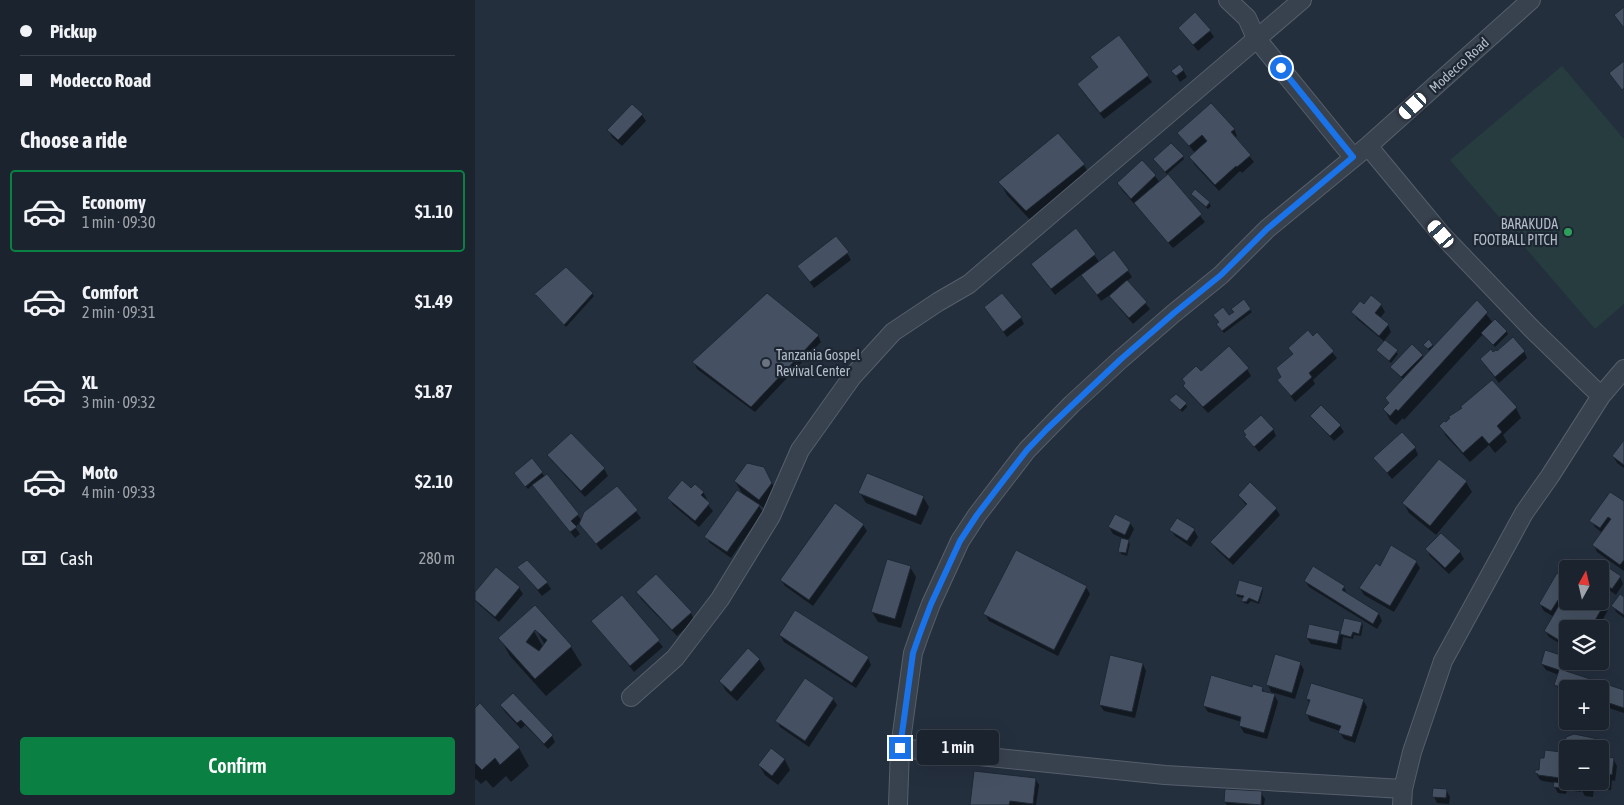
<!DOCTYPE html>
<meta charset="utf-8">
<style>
:root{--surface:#1b232e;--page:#282f3a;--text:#f1f3f6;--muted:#a0a4aa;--line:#39404a;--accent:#0b8043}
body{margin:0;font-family:"Asap Condensed",sans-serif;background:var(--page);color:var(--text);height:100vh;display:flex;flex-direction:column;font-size:19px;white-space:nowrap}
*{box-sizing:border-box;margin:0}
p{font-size:16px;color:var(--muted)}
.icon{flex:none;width:28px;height:28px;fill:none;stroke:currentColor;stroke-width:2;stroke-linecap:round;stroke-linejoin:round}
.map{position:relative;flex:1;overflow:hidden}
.drawer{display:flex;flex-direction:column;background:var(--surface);width:475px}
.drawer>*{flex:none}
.guide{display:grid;align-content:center;height:110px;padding:0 20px;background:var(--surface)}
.needle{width:32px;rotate:8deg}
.tools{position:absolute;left:1084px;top:560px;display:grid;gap:10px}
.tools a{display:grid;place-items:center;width:50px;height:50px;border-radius:5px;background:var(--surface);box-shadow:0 5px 20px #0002,0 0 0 1px var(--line);font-size:25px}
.end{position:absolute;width:22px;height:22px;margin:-11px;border:6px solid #1a73e8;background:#fff;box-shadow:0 0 0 2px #fff}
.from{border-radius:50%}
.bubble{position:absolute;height:35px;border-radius:5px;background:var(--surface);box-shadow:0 5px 20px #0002,0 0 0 1px var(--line);font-size:16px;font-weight:600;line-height:35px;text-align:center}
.car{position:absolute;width:15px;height:30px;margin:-15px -8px;border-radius:6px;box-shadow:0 0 4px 1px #0007;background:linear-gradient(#fff 24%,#345 0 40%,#fff 0 76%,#345 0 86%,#fff 0)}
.guide b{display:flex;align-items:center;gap:18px;height:48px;font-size:19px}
.guide b+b{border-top:1px solid var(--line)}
.guide i{width:12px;height:12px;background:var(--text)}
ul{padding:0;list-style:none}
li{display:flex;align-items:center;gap:15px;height:82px;margin:0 10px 8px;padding:0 10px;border:2px solid transparent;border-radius:5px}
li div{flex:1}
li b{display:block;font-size:19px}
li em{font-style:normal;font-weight:600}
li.on{border-color:var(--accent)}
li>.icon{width:45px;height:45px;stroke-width:1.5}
h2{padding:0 20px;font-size:22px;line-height:60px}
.pay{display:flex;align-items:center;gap:12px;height:55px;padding:0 20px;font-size:19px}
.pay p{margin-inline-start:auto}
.primary-button{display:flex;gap:10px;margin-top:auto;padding:10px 20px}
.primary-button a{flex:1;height:58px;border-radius:5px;background:var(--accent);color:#fff;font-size:20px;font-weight:600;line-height:58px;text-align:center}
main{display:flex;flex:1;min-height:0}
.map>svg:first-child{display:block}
.green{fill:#263c3f}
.shadow{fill:#0007;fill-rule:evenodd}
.building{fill:#455162;stroke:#1f2835;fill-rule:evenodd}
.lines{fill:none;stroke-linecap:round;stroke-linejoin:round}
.street-casing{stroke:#565f6c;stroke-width:20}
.street{stroke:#38414e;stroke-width:18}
.route{stroke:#1a73e8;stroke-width:6}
.leisure-dot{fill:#2e9e5b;stroke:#1d2633;stroke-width:2}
.worship-dot{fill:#6b7280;stroke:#1d2633;stroke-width:2}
.labels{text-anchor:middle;stroke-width:4.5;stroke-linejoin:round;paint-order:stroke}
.street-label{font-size:14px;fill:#b4bcc9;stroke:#1d2633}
.poi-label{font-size:14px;fill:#b4bcc9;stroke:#1d2633;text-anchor:end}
</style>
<main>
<section class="drawer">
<div class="guide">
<b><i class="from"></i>Pickup</b>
<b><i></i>Modecco Road</b>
</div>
<h2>Choose a ride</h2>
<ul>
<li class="on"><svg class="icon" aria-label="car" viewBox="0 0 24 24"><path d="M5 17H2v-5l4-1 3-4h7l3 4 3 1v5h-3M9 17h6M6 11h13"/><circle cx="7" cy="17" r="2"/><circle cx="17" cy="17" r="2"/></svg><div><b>Economy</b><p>1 min · 09:30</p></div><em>$1.10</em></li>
<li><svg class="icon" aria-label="car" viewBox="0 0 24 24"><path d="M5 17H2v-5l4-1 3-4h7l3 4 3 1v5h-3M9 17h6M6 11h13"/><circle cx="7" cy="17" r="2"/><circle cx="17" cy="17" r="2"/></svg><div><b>Comfort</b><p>2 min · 09:31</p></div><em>$1.49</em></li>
<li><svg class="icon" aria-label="car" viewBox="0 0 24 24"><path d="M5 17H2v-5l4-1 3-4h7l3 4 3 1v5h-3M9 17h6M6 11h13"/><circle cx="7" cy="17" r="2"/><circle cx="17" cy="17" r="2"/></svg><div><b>XL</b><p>3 min · 09:32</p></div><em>$1.87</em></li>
<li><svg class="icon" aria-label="car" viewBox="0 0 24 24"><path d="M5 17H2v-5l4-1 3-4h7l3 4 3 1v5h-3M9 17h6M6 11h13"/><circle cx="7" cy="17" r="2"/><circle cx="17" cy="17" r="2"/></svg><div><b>Moto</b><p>4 min · 09:33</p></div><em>$2.10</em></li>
</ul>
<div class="pay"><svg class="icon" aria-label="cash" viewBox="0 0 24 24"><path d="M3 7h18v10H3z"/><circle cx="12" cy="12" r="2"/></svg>Cash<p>280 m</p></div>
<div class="primary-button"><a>Confirm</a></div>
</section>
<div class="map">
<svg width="1149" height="805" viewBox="0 0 1149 805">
<rect width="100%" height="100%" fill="#242f3e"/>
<!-- green -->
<path class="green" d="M1087 66 1149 139V304L1120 329 975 160Z"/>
<!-- shadow -->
<path class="shadow" d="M735 31 739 37 723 51 709 34Z
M643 37 677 82 629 119 607 91 624 68Z
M708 70 712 77 705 82 698 71Z
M167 115 171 121 147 146 137 137 133 130Z
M759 129 762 136 760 138 779 162 767 173 765 171 744 191 719 164 716 157 720 153 704 133Z
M582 135 609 165 616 178 559 224 532 195 525 182Z
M708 157 709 159 692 174 679 160Z
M667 162 680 176 685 183 693 176 730 222 698 248 647 190 643 183Z
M720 191 734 203 736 206 733 209 719 197 717 194Z
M601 230 625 263 638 252 653 271 657 277 652 281 675 309 658 324 639 302 635 295 626 301 607 274 580 295 561 270 557 264Z
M372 253 376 260 339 288 323 266Z
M117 294 119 296 91 327 63 297Z
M896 297 906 305 910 312 905 318 913 325 916 332 909 341 923 354 916 363 903 351 910 342 882 319 878 312 889 306Z
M1002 302 1018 323 1031 331 1033 334 1020 347 1008 334 929 420 928 418 921 425 915 420 910 410 929 380 918 370 947 355 949 359 955 352 952 348 957 345 959 348Z
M510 307 546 318 549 324 532 337Z
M775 310 777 312 749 333 744 328 745 323 754 317Z
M842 334 862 358 838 380 840 384 820 402 804 381Z
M343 336 346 342 280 412 222 369 219 362Z
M1049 351 1052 358 1024 383 1006 360 1018 354Z
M772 369 776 376 733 413 713 392 709 386 725 373Z
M696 400 711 404 712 407 707 412Z
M1041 408 1046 418 1028 435 1032 442 1020 453 1014 445 995 462 971 436 965 426 972 423 976 420 975 418Z
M837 416 865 426 869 432 859 441 841 422Z
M798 429 801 436 784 452 771 436Z
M96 434 129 469 133 476 110 497 77 461 74 455Z
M1149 442V468L1142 463 1138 456Z
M940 448 943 455 917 479 900 458Z
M57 460 70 477 72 476 107 521 142 487 166 518 126 550 105 523 100 527 105 534 100 538 58 484 53 489 42 476Z
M295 478 302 494 290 509 282 503 288 512 256 558 235 543 231 537 268 495 260 481Z
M991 482 997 492 961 535 934 513 929 503Z
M216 489 228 492 232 499 230 501 238 511 224 527 198 505 194 498Z
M385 493 448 497 454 507 446 525 391 503Z
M764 496 801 509 805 515 758 565 741 549 737 543 772 506Z
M1149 503V571L1122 552 1119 545 1127 533 1120 527 1116 521Z
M655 523 659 529 653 541 655 544 652 556 646 554 645 552 647 538 638 534 634 527Z
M388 525 392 531 338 606 310 586 306 580Z
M696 530H719L723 537 716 547 700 536Z
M966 534 985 552 989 559 974 574 955 556 952 550Z
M52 561 72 583 76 589 67 596 44 567Z
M941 562 945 568 919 612 889 595 885 588 906 568Z
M435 567 441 577 426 628 403 622 397 612Z
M838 568 869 587 872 595 904 614 907 621 902 629 834 587 830 581Z
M1125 570 1145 577 1148 584 1141 595 1125 583Z
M1082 575 1092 581V601H1125L1130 604 1133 610 1123 628 1120 626 1119 629H1092V648L1074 637 1070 631 1079 617 1069 611 1065 604Z
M611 587 615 594 583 656 514 621 510 614Z
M44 588 48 594 24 622 0 601V594Z
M787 588 788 591 784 604 776 601 773 604 769 603 768 601 769 598 763 597 761 594Z
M163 592 216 613 219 620 202 636 166 599Z
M147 597 188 647 159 672 118 621Z
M1149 599V618L1141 612 1138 606Z
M60 607 96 647 107 665 71 696 35 656 25 638ZM60 627 70 645 68 647 57 628Z
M870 619 887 623 888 626 886 636 879 635 878 639 868 637 866 650 836 644 832 638 864 632 866 635Z
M305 635 393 658 396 665 381 688 309 642Z
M1091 658 1095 665 1092 673 1149 691V713L1125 705V689H1092V694L1084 691 1081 684 1084 675 1071 670 1067 664Z
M284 659 290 669 262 701 251 691 245 681Z
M825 663 829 670 820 699 796 692 793 685Z
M668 664 671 671 660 718 629 711 625 705Z
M778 688H787L790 693 800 696 803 702 792 739 769 733 765 726 767 722 733 712 729 706Z
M358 699 362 705 334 747 305 727 302 721Z
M832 699 888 700 892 707 880 743 869 739 865 733V731L835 721 832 714 835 704Z
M26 706 77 736 80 742 73 749 50 725 46 729 30 712Z
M0 710 44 748 54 766 36 782 31 776 18 788 11 780 6 784 1 779 0 780Z
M1128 741 1131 748 1130 758 1138 759 1142 766 1140 781 1137 780 1136 790 1119 788 1118 797 1110 796 1106 789V792L1092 790 1091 794 1083 793 1079 786 1080 783 1068 781 1065 780 1061 773 1087 754 1085 750ZM1092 749H1125V781H1092Z
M297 750 310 760 315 770 303 785 290 775 284 765Z
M560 779 564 785 561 805H496Z
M971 790 975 797 974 804 962 803 959 797Z
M786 793 790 799 789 805H752L750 802Z"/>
<!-- building -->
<path class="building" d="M1149 7V28L1139 15Z
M720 12 736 30 718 45 703 28Z
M644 35 674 75 625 113 602 84 623 67 615 57Z
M1149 61V88L1147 90 1134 73Z
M705 64 709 70 701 76 696 71Z
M736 103 760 129 756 132 776 155 762 167 761 166 740 185 714 157 732 141 727 135 714 146 702 133Z
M157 104 168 114 143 140 132 130Z
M583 133 610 164 551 211 523 182Z
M696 143 709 156 690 172 678 159Z
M667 160 681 175 656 199 642 183Z
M693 174 727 214 693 243 659 203Z
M720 189 735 202 731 207 716 194Z
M601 228 621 254 576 289 556 264Z
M361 236 374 252 335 282 322 266Z
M639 250 654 270 622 295 606 275Z
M91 267 118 293 89 325 61 295H58Z
M652 280 672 302 654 318 634 296Z
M292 293 344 335 276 407 217 362Z
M527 293 547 317 528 332 509 307Z
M896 295 907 304 900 313 914 324 904 336 876 312 885 301 889 304Z
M769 299 776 309 747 331 741 324 744 322 738 315 748 307 754 315 759 312 756 309Z
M1002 300 1013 312 923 411 921 409 915 416 908 409 914 403 910 398Z
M1020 319 1032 331 1018 345 1006 333Z
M833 330 838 336 842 332 859 351 834 373 837 377 816 396 802 380 806 377 801 368 818 354 813 348Z
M1038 337 1050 351 1020 377 1005 359 1016 349 1018 352 1021 350 1022 351Z
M954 339 958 345 953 349 948 345Z
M910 340 923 350 914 361 901 350Z
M937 344 948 355 926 377 915 367Z
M754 346 774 368 728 407 708 386 710 383 707 379 721 366 726 371Z
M1017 380 1042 407 1022 426 1027 432 1014 444 1007 436 988 453 964 426 969 421 971 422 975 418 973 417 987 408 985 407Z
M701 394 712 403 705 410 694 400Z
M846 405 866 425 855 436 835 416Z
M786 415 799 429 779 447 769 436 771 435 768 431Z
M927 432 941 447 912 473 898 458Z
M96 433 130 468 106 491 72 455Z
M1149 440V465L1137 456Z
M57 458 68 472 50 487 39 473Z
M964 459 992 481 955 526 927 503Z
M272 463 289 467 297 483 284 500 259 481Z
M392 473 449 496 441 516 383 493Z
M72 474 104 514 96 521 102 527 95 532 57 485Z
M207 480 216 488 220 484 229 492 226 495 235 503 220 521 192 498Z
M775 482 802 508 754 559 735 542 772 504 763 495Z
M142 486 163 510 121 544 104 524 109 512Z
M262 490 285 505 252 552 229 537Z
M1135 492 1149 501V560L1145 565 1117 545 1136 519 1133 517 1125 528 1114 521Z
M360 503 389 524 334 600 305 580Z
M640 514 656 522 650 535 633 527Z
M702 518 720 529 712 541 694 530Z
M966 533 986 551 970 568 950 549Z
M646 538 654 540 651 553 643 552Z
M916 545 942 561 915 606 884 588 901 563 905 566Z
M541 550 612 586 579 650 508 614Z
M412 559 436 566 420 619 396 612Z
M52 560 73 582 63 590 42 567Z
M1128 564 1146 576 1137 589 1125 580 1124 569Z
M838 566 870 586 867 590 904 613 898 624 829 581Z
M21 567 45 587 20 617 0 600V592Z
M1082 573 1092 580V601H1125V599L1130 603 1119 622 1116 621 1111 629H1092V645L1069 631 1086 602 1083 600 1076 611 1064 604Z
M181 574 217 612 197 630 161 592Z
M764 580 788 587 783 602 774 598 771 602 766 601 769 596 760 594Z
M1145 594 1149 597V615L1136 606Z
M147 595 185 640 155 666 116 621Z
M60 605 97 646 60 679 23 638ZM60 630 72 640 64 651 51 642Z
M320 610 394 657 377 683 304 635Z
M869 618 887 622 884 634 878 632 876 637 865 634Z
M834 624 865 631 862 644 831 638Z
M273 648 285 659 256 692 244 681Z
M1070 650 1092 657 1088 670 1149 690V708L1125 700V689H1092L1079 685 1084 670 1066 664Z
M800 654 826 662 817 693 791 685Z
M635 655 668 663 657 712 624 705Z
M736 675 777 687 778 684 788 687 787 691 800 694 789 733 764 726 766 717 728 706Z
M330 678 359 698 330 741 300 721Z
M836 683 889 699 877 737 863 733 866 726 830 714 835 700 831 699Z
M38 693 78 735 69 744 46 720 42 723 25 705Z
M5 703 45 747 25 765 20 758 7 770 0 763V708Z
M1099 734 1128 740 1126 756 1139 758 1137 775 1134 774 1132 783 1118 782H1116L1115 791 1105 789 1106 781H1125V749H1092V781H1103L1102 786 1088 784V788L1078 787 1079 782 1084 783 1085 778 1063 775V774L1060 773V770H1064L1065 758H1069L1070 750 1086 752V750H1084V744L1090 745 1091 737Z
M296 748 310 759 297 776 283 765Z
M499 771 561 778 558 804 535 801 534 805H495Z
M958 788 972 789 971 798 957 797Z
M750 789 787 791 786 805 749 802Z"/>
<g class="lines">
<defs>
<path id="street" d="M753 0 772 18 781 38 878 157
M893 146 966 234 1057 329 1126 396
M156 697 200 658 245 599 296 516 325 450 377 377 418 332 463 302 494 284 827 0
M425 748 690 775 928 789
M423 805 425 748 438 653 445 633 456 604 485 541 502 515 552 450 597 404 646 359 699 313 746 275 792 229 893 146 1056 0
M927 805 928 789 937 752 968 661 1049 513 1075 476 1126 396 1149 369"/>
</defs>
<!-- street casing -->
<use href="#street" class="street-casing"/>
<!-- street -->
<use href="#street" class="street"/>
</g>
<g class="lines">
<!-- route -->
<path class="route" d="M425 748 438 653 445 633 456 604 485 541 502 515 528 481 552 450 572 429 646 359 699 313 746 275 792 229 878 157 806 68"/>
</g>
<!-- markers -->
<circle class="leisure-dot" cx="1093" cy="232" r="5"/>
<circle class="worship-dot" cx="291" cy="363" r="5"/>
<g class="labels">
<!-- street labels -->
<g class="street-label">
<text transform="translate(984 65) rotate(-42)" y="5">Modecco Road</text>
</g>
<!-- poi labels -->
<g class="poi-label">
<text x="1083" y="229">BARAKUDA<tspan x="1083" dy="16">FOOTBALL PITCH</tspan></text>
<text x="301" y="360" text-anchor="start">Tanzania Gospel<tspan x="301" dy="16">Revival Center</tspan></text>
</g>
</g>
</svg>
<div class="tools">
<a><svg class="needle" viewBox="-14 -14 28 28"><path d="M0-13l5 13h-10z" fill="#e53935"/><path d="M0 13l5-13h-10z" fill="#a0a4aa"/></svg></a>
<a><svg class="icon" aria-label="layers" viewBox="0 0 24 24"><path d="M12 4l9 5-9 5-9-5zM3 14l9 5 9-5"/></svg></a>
<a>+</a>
<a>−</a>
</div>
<i class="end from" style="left:806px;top:68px"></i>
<i class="end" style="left:425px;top:748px"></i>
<div class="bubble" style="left:442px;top:730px;width:82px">1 min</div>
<i class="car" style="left:938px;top:106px;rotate:228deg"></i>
<i class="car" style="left:966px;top:234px;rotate:319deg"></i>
</div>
</main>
